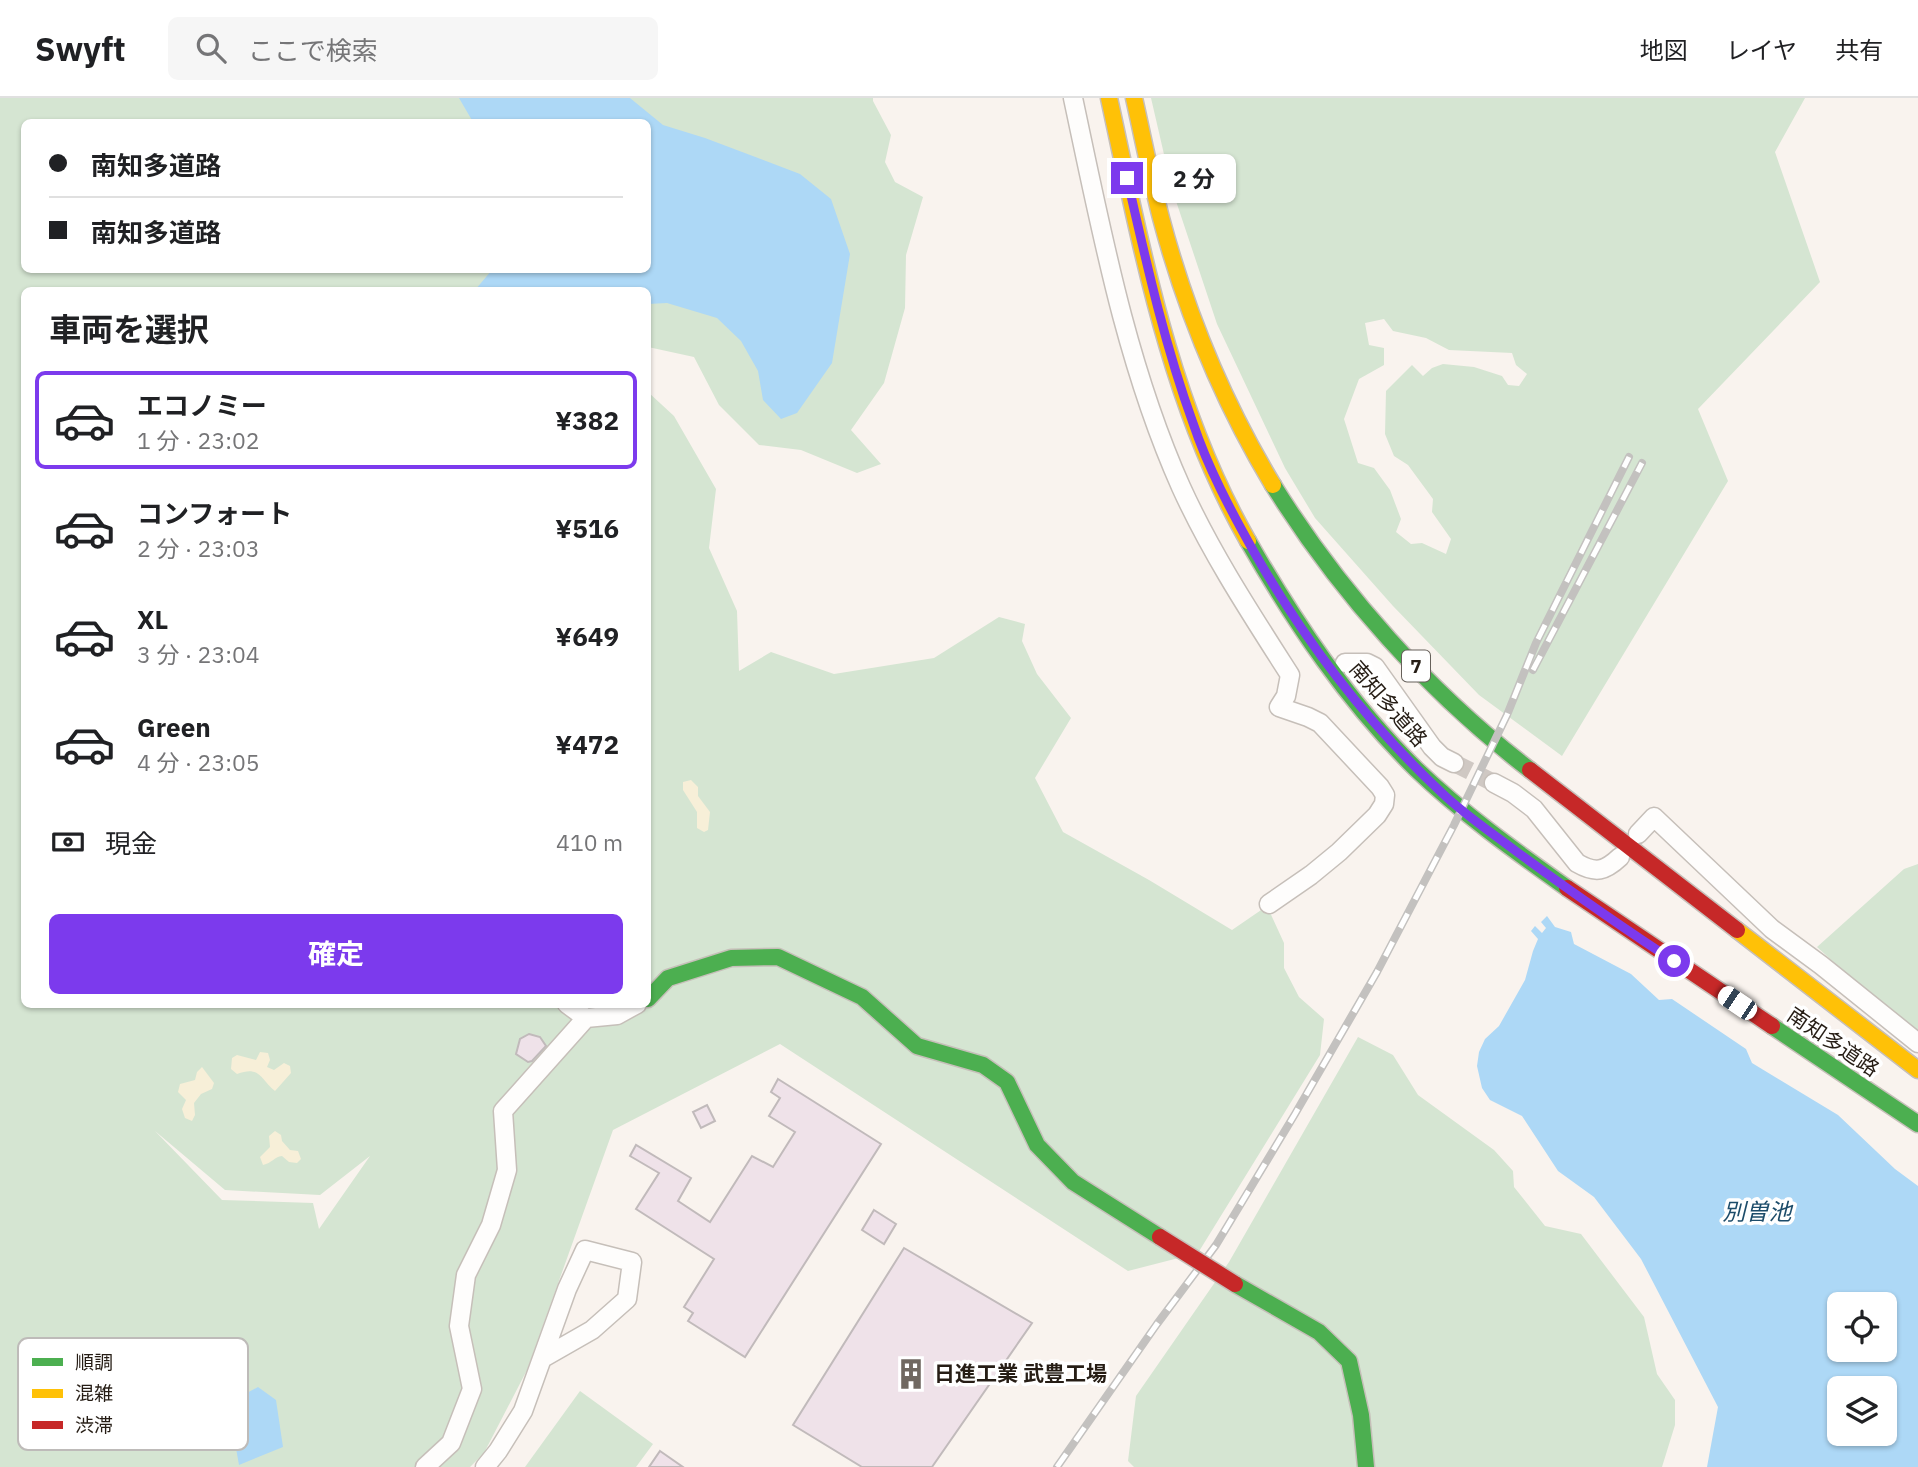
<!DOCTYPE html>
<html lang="ja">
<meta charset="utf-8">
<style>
:root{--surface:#fff;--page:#f6f6f6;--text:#202124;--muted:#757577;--line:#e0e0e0;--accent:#7c3aed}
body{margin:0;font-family:"IBM Plex Sans","Noto Sans JP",sans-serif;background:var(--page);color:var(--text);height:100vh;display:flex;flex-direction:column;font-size:26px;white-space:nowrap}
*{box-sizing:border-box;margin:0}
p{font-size:23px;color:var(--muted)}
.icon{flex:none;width:38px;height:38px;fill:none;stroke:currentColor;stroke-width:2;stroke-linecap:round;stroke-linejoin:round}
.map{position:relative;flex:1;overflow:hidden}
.sheet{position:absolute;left:21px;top:189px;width:630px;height:721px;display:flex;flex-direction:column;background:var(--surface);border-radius:10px;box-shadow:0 2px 5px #0004}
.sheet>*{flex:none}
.banner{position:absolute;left:21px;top:21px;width:630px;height:154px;border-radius:10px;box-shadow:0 2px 5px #0004;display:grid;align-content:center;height:154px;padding:0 28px;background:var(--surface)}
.fabs{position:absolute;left:1827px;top:1194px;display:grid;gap:14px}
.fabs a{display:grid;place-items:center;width:70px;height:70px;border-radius:10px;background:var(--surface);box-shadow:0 2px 5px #0004;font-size:35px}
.end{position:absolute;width:32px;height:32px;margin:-16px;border:9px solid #7c3aed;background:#fff;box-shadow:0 0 0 4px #fff}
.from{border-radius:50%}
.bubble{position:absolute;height:49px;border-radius:10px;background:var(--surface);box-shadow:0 2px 5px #0004;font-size:23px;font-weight:700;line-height:49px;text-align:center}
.car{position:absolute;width:21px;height:42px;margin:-21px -10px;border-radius:9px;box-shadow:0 0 5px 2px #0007;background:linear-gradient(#fff 24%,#345 0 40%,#fff 0 76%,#345 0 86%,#fff 0)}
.banner b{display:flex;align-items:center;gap:24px;height:66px;font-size:26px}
.banner b+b{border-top:2px solid var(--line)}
.banner i{width:18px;height:18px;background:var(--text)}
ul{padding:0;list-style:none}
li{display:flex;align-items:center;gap:21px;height:98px;margin:0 14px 10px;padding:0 14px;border:4px solid transparent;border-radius:10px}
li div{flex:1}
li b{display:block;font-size:26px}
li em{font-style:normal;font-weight:700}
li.selected{border-color:var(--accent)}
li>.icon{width:63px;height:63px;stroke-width:1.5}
h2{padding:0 28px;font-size:32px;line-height:84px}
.pay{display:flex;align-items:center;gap:18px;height:77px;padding:0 28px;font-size:26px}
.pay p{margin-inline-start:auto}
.primary-button{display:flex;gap:14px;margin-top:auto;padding:14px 28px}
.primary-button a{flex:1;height:80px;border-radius:10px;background:var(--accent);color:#fff;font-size:28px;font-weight:700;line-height:80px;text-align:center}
header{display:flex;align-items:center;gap:42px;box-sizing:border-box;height:98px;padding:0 35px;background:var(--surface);border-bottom:2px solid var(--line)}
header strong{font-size:33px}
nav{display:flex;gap:38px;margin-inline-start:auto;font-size:24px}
.search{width:490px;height:63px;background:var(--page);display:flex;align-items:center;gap:18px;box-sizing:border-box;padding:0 24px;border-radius:10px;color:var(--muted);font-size:26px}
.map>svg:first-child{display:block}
.green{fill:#d5e5d2;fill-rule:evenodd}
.sand{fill:#f7efd8}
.water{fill:#add8f6;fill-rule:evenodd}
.building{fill:#efe2e9;stroke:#c1babb;stroke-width:2}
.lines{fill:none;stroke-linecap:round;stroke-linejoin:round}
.street-tunnel{stroke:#cfc8c3;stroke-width:18;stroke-dasharray:18 9;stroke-linecap:butt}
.street-casing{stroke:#c6bfb9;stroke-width:21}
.fast-casing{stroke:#c6bfb9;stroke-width:19}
.slow-casing{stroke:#c6bfb9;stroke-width:19}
.jam-casing{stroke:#c6bfb9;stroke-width:19}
.street{stroke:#fefdfc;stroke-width:18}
.fast{stroke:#4caf50;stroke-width:16}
.slow{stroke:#ffc107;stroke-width:16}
.jam{stroke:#c62828;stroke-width:16}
.rail-casing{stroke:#c3c1bf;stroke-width:8}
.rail{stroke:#fff;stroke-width:5;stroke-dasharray:16;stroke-linecap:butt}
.jam-bridge-casing{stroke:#c6bfb9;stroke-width:19;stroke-linecap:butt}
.jam-bridge{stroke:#c62828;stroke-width:16}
.route{stroke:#7c3aed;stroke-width:9}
.labels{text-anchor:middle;stroke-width:7;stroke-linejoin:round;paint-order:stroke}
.shield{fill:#fff;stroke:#67615b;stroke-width:2}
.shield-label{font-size:19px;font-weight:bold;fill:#261d15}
.street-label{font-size:21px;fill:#261d15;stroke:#fff}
.poi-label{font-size:21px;font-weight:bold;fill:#261d15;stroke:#fff;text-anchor:start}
.water-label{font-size:23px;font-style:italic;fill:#1c4c6a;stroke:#fff}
.key{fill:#fff;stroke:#bebbb9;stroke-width:2}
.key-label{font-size:19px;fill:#261d15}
</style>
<header>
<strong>Swyft</strong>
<div class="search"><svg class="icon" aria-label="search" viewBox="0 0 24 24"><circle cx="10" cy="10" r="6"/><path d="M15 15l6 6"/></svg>ここで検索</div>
<nav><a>地図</a><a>レイヤ</a><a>共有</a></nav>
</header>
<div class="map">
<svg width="1918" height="1369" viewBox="0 0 1918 1369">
<rect width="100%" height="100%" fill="#f9f3ee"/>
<!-- green -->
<path class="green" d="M0 0H873V3L891 37 885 64 895 84 923 99 906 157 905 210 884 285 851 332 881 366 857 375 801 352 759 347 719 307 694 259 648 249V192H24V906H648V294L674 318 716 391 709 450 737 513 739 573 771 554 834 576 934 560 999 519 1025 526 1022 543 1037 576 1071 620 1035 680 1063 734 1149 782 1232 832 1267 808 1284 845V870L1299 899 1324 921 1320 957 1198 1155 1128 1173 780 946 613 1032 527 1272 484 1355 470 1369H0ZM24 24H648V172H24ZM155 1033 225 1092 320 1097 370 1058 319 1131 313 1105 222 1102Z
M1151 0H1805L1775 54 1820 184 1698 311 1728 383 1562 658 1479 597 1393 508 1315 420 1285 370 1217 226 1172 91ZM1384 221 1393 233 1426 240 1449 252 1512 255 1516 267 1527 276 1519 288 1508 287 1502 278 1474 269 1443 266 1432 270 1423 278 1412 267 1386 293 1385 336 1394 358 1408 367 1433 401 1432 414 1451 441 1446 456 1422 445 1411 446 1396 434 1401 421 1390 392 1374 370 1358 365 1344 321 1359 281 1384 267V250L1369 247 1365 225Z
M1918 766V941L1817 849 1904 771Z
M1358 939 1393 957 1418 997 1494 1052 1513 1073 1514 1089 1545 1128 1581 1136 1644 1219 1657 1276 1675 1302V1327L1662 1369H1134L1128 1363 1136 1298 1229 1164Z
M580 1293 653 1346 636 1369H525Z"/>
<!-- sand -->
<path class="sand" d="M691 682 698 689V698L710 714 708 732 704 734 697 730V714L683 692V684Z
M260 954 268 955 270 962 267 969 274 972 284 965 290 968 291 975 275 993C260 981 260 967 237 976L231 971 232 960 237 957 256 962Z
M202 969 214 985 212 991 201 996 194 1005 195 1017 192 1023 185 1020 182 1011 186 1002 178 994 180 986 195 982 197 974Z
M275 1033 281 1037 282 1043 290 1052 298 1053 301 1061 297 1065 289 1064 282 1058C274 1059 272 1065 263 1067L260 1059 270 1049 269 1038Z"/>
<!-- water -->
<path class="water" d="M459 0H630L663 27 705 40 800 76 831 101 850 156 832 265 797 315 781 321 763 302 758 273 741 243 717 220 667 205 648 206V192H475L492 172H648V24H473Z
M1547 818 1555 829 1571 834 1574 846 1631 876 1659 902 1672 901 1746 951 1752 965 1838 1017 1895 1071 1918 1088V1369H1707L1718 1309 1641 1161 1594 1099 1558 1073 1522 1018 1490 1002 1482 990 1477 968 1479 954 1485 941 1499 928 1525 882 1533 853 1538 841 1531 833 1535 828 1542 835 1546 830 1541 824ZM1839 1206H1885V1251H1839ZM1839 1290H1885V1335H1839Z
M258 1289 276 1302 283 1349 239 1367 232 1328 234 1302Z"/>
<!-- building -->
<path class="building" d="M529 936 540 939 546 948 532 963 528 964 516 956 520 941Z
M778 981 881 1046 745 1259 688 1223 693 1215 684 1209 714 1161 636 1111 659 1075 630 1058 636 1047 691 1080 678 1103 710 1124 752 1058 773 1069 795 1034 769 1018 780 1000 771 994Z
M707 1007 715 1023 701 1030 693 1014Z
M874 1112 896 1126 884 1146 862 1132Z
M904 1150 1032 1225 932 1369H862L793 1327Z
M660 1353 683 1369H649Z"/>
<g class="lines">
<!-- street-tunnel -->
<path class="street-tunnel" d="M1454 665 1494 685"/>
<defs>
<path id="street" d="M1073 0C1101 131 1126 266 1181 389 1211 455 1251 516 1290 577L1286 598 1279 609 1308 619 1320 625 1380 689 1385 697 1384 706 1377 717 1339 754 1311 777 1269 806
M1345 565H1367L1375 569 1432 649 1442 659 1454 665
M1494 685 1513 695 1534 711 1577 765C1596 776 1605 773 1620 759
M1638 736 1654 719 1772 831 1821 867 1918 945
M567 906 586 920
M425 1369 451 1345 472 1291 459 1228 466 1177 491 1127 507 1072 503 1013 586 920 617 917 637 906
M485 1369 498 1353 523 1313 567 1191 585 1152 632 1164 627 1201 592 1232 543 1260"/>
<path id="fast" d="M1273 387C1340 495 1429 594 1530 672
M1248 443C1295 525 1348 604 1416 671 1462 715 1515 753 1567 790
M648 901 668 880 731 860 778 859 862 899 917 948 983 967 1007 984 1037 1047 1073 1084 1160 1139
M1772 928 1918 1026
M1235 1186 1319 1234 1349 1263 1361 1317 1366 1369"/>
<path id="slow" d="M1109 0C1142 152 1170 307 1248 443
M1134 0C1143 40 1151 81 1161 120 1186 214 1223 304 1273 387
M1737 832 1918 972"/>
<path id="jam" d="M1530 672 1737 832
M1567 790 1772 928"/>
</defs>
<!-- street casing -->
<use href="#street" class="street-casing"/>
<!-- fast casing -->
<use href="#fast" class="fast-casing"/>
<!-- slow casing -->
<use href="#slow" class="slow-casing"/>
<!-- jam casing -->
<use href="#jam" class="jam-casing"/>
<!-- street -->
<use href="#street" class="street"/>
<!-- fast -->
<use href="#fast" class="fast"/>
<!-- slow -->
<use href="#slow" class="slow"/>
<!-- jam -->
<use href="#jam" class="jam"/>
<defs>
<path id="rail" d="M1533 572 1642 365
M1057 1369 1157 1226 1216 1147 1295 1016 1377 874 1454 727 1507 617 1536 545 1629 359"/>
</defs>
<!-- rail casing -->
<use href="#rail" class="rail-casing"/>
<!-- rail -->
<use href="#rail" class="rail"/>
<defs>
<path id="jam-bridge" d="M1160 1139 1235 1186"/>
</defs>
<!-- jam-bridge casing -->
<use href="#jam-bridge" class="jam-bridge-casing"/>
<!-- jam-bridge -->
<use href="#jam-bridge" class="jam-bridge"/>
</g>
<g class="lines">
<!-- route -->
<path class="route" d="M1127 80C1146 163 1164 245 1193 325 1208 370 1231 413 1254 454 1306 545 1366 624 1442 695 1465 717 1492 735 1517 754 1569 792 1620 828 1674 863"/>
</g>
<!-- icons -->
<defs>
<symbol id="building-bare" viewBox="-9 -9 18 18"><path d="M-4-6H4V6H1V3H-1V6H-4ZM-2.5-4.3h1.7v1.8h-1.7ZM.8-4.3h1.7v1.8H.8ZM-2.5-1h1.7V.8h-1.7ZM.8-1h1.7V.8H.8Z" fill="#706861" stroke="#fff" stroke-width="2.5" paint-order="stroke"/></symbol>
</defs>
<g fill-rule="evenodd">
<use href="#building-bare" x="889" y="1254" width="44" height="44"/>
</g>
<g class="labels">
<!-- shield labels -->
<rect class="shield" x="1402" y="552.5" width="28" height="31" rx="5"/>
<g class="shield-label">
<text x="1416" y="575">7</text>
</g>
<!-- street labels -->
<g class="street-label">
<text transform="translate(1388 606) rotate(49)" y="7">南知多道路</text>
<text transform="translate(1833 944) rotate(34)" y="7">南知多道路</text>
</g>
<!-- poi labels -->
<g class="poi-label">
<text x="934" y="1283">日進工業 武豊工場</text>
</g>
<!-- water labels -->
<g class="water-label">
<text x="1757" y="1122">別曽池</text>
</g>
</g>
<!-- legend -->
<rect x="18" y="1240" width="230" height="112" rx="10" class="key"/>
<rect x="32" y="1260" width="31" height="8" fill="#4caf50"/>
<rect x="32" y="1291" width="31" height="9" fill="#ffc107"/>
<rect x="32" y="1323" width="31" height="8" fill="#c62828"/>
<g class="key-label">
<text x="75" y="1271">順調</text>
<text x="75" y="1302">混雑</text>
<text x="75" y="1334">渋滞</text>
</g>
</svg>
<div class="fabs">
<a><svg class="icon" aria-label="locate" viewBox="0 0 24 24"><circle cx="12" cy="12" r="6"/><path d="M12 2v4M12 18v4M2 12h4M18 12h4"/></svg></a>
<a><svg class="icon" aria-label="layers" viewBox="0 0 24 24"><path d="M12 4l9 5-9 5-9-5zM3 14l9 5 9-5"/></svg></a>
</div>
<i class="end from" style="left:1674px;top:863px"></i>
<i class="end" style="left:1127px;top:80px"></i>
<div class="bubble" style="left:1152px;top:56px;width:84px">2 分</div>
<i class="car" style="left:1737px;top:905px;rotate:304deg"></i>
<div class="banner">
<b><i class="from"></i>南知多道路</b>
<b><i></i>南知多道路</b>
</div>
<section class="sheet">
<h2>車両を選択</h2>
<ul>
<li class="selected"><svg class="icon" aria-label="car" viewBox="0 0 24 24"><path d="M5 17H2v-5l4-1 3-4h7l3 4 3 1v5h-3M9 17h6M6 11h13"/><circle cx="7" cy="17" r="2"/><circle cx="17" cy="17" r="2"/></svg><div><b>エコノミー</b><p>1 分 · 23:02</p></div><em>¥382</em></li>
<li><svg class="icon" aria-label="car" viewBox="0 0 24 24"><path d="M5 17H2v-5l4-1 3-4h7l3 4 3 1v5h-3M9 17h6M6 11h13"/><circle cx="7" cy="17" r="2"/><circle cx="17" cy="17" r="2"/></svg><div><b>コンフォート</b><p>2 分 · 23:03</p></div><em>¥516</em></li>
<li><svg class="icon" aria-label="car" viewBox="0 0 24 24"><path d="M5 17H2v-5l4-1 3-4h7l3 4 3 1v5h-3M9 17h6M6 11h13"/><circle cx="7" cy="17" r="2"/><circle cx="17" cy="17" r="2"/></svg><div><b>XL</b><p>3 分 · 23:04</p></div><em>¥649</em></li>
<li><svg class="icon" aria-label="car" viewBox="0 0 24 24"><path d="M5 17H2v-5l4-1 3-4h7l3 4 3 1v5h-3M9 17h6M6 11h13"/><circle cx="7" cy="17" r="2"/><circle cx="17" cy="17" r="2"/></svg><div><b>Green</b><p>4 分 · 23:05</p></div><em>¥472</em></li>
</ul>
<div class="pay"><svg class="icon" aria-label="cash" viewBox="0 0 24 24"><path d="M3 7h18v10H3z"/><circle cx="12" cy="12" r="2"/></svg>現金<p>410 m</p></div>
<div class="primary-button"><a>確定</a></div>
</section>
</div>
